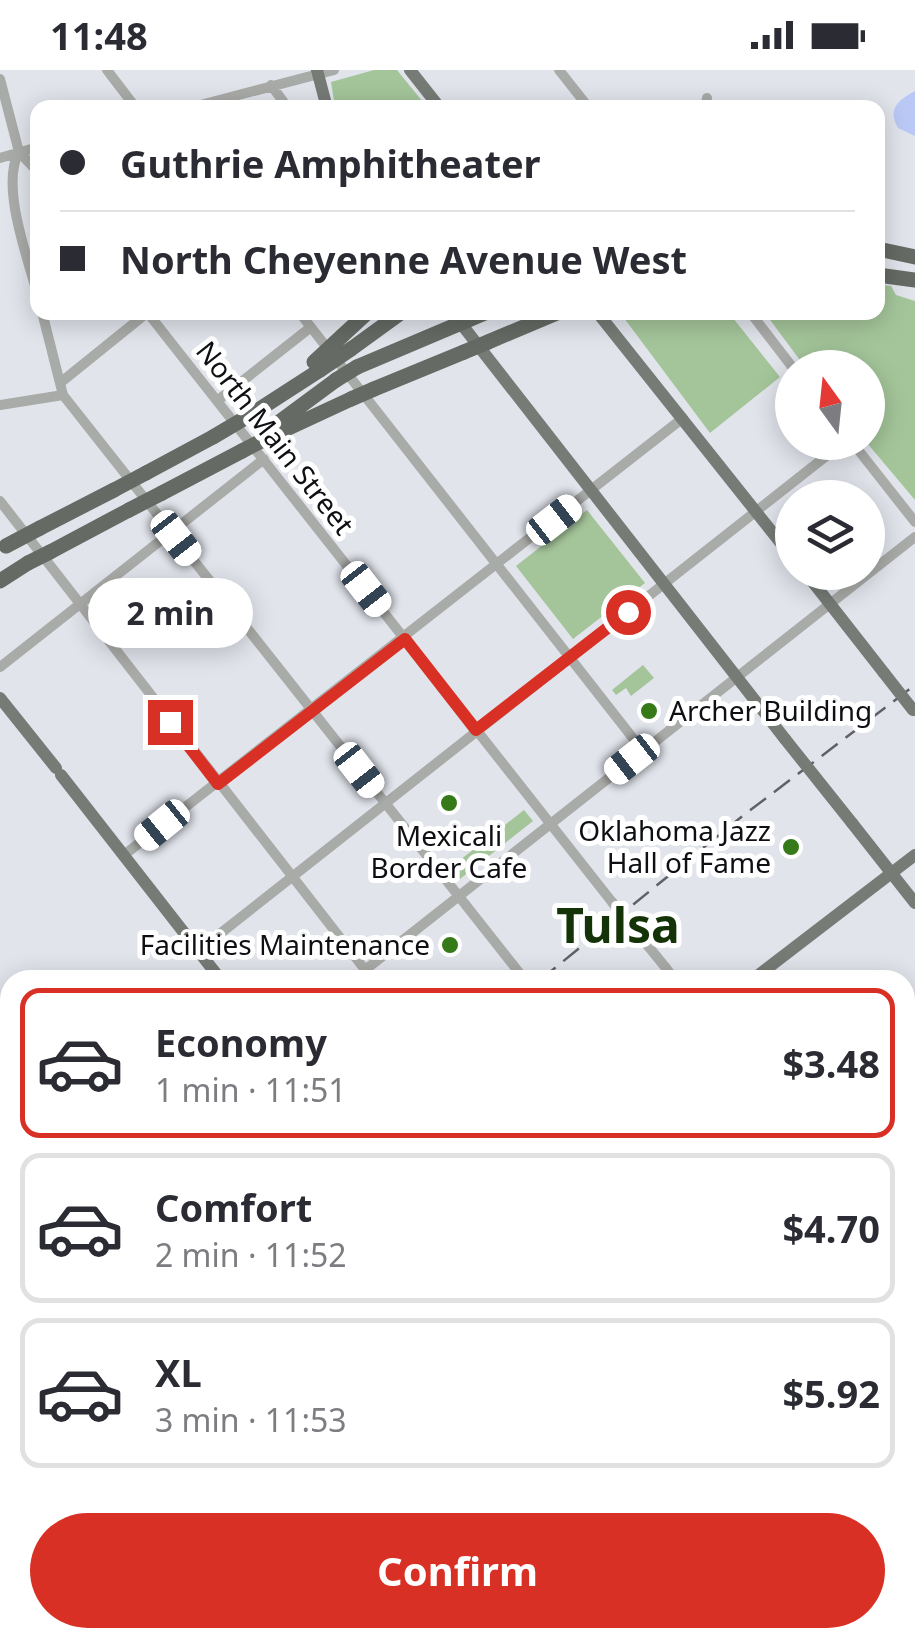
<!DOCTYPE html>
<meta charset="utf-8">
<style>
:root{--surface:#fff;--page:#f7f7f7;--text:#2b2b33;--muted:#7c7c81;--line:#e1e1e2;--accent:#d93025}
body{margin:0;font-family:"Noto Sans",sans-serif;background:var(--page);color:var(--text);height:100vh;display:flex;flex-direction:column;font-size:38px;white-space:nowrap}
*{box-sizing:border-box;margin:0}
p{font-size:32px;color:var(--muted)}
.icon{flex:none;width:55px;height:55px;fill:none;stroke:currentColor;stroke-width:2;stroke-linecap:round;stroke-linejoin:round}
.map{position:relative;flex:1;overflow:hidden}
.panel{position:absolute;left:0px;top:900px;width:915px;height:678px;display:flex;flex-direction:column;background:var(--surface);border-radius:30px 30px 0 0;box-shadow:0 5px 25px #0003}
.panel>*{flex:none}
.guide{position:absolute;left:30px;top:30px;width:855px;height:220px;border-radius:20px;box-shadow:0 5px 25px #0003;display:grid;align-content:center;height:220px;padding:0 30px;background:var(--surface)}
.needle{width:65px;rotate:345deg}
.controls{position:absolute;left:775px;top:280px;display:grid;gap:20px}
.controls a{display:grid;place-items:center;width:110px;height:110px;border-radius:50%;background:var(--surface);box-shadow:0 5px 25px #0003;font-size:50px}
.end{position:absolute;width:45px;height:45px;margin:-22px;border:12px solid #d93025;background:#fff;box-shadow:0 0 0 5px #fff}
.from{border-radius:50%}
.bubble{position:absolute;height:70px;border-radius:35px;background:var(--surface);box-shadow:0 5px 25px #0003;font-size:32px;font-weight:700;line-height:70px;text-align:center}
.car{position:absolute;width:30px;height:60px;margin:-30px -15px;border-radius:12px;box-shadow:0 0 8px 2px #0007;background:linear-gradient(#fff 24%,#345 0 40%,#fff 0 76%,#345 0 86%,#fff 0)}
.guide b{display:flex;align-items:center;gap:35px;height:95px;font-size:38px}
.guide b+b{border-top:2px solid var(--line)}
.guide i{width:25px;height:25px;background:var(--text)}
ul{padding:18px 0 0;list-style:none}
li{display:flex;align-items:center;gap:30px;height:150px;margin:0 20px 15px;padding:0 10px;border:5px solid var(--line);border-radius:20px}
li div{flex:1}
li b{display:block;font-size:38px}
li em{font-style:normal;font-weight:700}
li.on{border-color:var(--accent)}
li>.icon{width:90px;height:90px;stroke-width:1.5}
.primary-button{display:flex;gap:20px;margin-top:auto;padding:20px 30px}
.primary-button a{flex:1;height:115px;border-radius:60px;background:var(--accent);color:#fff;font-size:40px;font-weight:700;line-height:115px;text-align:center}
.status{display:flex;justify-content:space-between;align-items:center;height:70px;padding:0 50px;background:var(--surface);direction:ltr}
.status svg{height:28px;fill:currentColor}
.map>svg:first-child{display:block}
.green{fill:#a4c59a}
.water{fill:#b9c8f4}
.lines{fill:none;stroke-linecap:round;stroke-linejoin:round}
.minor{stroke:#a9aba8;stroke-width:10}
.major{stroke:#777b76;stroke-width:12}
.highway{stroke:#656a64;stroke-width:15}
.rail{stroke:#606166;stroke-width:2.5;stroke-dasharray:20 10;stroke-linecap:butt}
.minor-bridge{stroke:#a9aba8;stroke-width:10}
.major-bridge{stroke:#777b76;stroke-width:12}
.highway-bridge{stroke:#656a64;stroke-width:15}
.route{stroke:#d93025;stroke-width:12}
.poi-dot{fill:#367919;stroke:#fff;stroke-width:4}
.labels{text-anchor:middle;stroke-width:10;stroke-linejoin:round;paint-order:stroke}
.street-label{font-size:28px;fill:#0e0f12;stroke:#fff}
.poi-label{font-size:28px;fill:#0e0f12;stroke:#fff;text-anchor:end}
.town-label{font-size:48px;font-weight:bold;fill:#143407;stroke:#fff}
</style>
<div class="status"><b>11:48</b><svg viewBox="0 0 49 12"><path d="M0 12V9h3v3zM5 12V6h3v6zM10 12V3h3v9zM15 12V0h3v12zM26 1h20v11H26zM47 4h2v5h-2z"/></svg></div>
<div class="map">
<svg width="915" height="1576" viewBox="0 0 915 1576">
<rect width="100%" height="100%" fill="#e1e4eb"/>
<!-- green -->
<path class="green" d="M374 0H397L427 37H335L331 12Z
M878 214 891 216 896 225 915 231V430L867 373 868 298 805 297 765 243 878 242Z
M631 243H729L780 307 710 363 624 248Z
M587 440 645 513 573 569 516 496Z
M643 595 654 608 631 626 626 618 616 625 612 620Z
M524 740 533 751 460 809 451 797Z
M905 962 915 974V1062L905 1070Z"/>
<!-- water -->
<path class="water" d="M915 21V66L898 58C887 39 898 30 915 21Z"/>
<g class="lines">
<!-- minor -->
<path class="minor" d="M107 0 136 38
M559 0 589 38
M0 9 19 82 38 102
M271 15 288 38
M189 38 334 0
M705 38 707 28
M19 82C0 115 28 189 38 226
M0 88 38 77
M42 242 63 325 525 910
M147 242 612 832
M299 242 643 681
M750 242 793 298
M60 313 148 242
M217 331 311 257
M0 335 63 325
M852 372 915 452
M0 431 373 910
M0 597 264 389
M124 785 683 348
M198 881 844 372
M666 898 675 910
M365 900 915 467
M905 1092 915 1084
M0 1188 10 1180
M905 1203 915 1216
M905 1395 915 1407
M0 1415 10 1452
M0 1487 10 1484
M905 1544 915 1536
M139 1568 145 1576
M592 1568 599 1576
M667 1576 677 1568
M864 1576 875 1568"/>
<!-- major -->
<path class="major" d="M317 0 327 38
M410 0 440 38
M452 242 785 669
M597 242 792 487
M805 502 884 603
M0 628 56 698
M61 705 221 910
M852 753 915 833
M752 910 915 785
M905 942 915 935
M905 1242 915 1234
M441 1568 465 1574 490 1568
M740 1568 747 1576
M891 1568 898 1576
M291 1576 302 1568"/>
<!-- highway -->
<path class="highway" d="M878 179 915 187
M878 205 915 210
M342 266 368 242
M488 272 559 242
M351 279 402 242
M357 297 487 242
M374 319 464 282
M252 344 320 300
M267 361 336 310
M267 368 351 329
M146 403 213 367
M162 423 242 381
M40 458 114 420
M50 482 129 440
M0 511 28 493
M0 1536 10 1537"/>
<!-- rail -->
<path class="rail" d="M540 910 740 748 915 615
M36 1576 40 1568
M55 1576 57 1568"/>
<!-- minor-bridge -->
<path class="minor-bridge" d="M612 832 666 898"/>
<!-- major-bridge -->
<path class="major-bridge" d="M884 603 913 640
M785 669 852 753"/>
<!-- highway-bridge -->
<path class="highway-bridge" d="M464 282 488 272
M314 292 342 266
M320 300 351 279
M336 310 357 297
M351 329 374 319
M213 367 252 344
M242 381 267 368
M114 420 146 403
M129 440 162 423
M6 476 40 458
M28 493 50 482"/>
</g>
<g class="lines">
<!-- route -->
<path class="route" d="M170 652 218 714 405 569 476 660 628 542"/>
</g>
<!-- markers -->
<g class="poi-dot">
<circle cx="649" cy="641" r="10"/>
<circle cx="449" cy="733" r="10"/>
<circle cx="791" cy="777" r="10"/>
<circle cx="450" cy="875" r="10"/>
</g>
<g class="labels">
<!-- street labels -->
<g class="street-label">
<text transform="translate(275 368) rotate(52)" y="10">North Main Street</text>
</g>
<!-- poi labels -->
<g class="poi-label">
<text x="669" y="651" text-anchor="start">Archer Building</text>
<text x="771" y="771">Oklahoma Jazz<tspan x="771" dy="32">Hall of Fame</tspan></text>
<text x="449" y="776" text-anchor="middle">Mexicali<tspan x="449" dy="32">Border Cafe</tspan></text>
<text x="430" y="885">Facilities Maintenance</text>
</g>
<!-- town labels -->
<g class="town-label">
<text x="618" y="873">Tulsa</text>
</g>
</g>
</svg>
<div class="controls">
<a><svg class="needle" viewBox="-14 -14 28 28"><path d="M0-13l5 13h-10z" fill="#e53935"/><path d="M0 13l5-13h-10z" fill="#7c7c81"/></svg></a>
<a><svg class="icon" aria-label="layers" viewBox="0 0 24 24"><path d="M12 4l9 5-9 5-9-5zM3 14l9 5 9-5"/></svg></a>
</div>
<i class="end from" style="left:628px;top:542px"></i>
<i class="end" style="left:170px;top:652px"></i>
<div class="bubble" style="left:88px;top:508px;width:165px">2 min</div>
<i class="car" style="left:554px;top:450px;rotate:52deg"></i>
<i class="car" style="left:176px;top:468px;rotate:142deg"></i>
<i class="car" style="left:366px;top:519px;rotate:142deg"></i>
<i class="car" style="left:632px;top:689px;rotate:232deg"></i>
<i class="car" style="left:359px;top:700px;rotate:142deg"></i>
<i class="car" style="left:162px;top:755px;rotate:231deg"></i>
<div class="guide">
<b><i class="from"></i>Guthrie Amphitheater</b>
<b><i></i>North Cheyenne Avenue West</b>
</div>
<section class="panel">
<ul>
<li class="on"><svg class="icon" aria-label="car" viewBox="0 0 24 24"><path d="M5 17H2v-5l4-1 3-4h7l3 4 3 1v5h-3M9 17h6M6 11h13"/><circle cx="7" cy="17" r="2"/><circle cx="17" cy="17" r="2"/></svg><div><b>Economy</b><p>1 min · 11:51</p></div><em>$3.48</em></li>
<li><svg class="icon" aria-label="car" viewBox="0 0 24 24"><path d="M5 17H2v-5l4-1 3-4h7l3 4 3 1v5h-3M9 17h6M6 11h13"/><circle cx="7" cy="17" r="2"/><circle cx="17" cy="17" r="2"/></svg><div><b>Comfort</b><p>2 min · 11:52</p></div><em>$4.70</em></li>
<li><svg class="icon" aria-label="car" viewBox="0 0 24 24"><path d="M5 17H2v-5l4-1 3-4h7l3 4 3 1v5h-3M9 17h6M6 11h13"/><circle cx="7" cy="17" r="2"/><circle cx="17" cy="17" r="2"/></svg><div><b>XL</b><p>3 min · 11:53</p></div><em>$5.92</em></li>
</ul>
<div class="primary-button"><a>Confirm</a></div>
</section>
</div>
